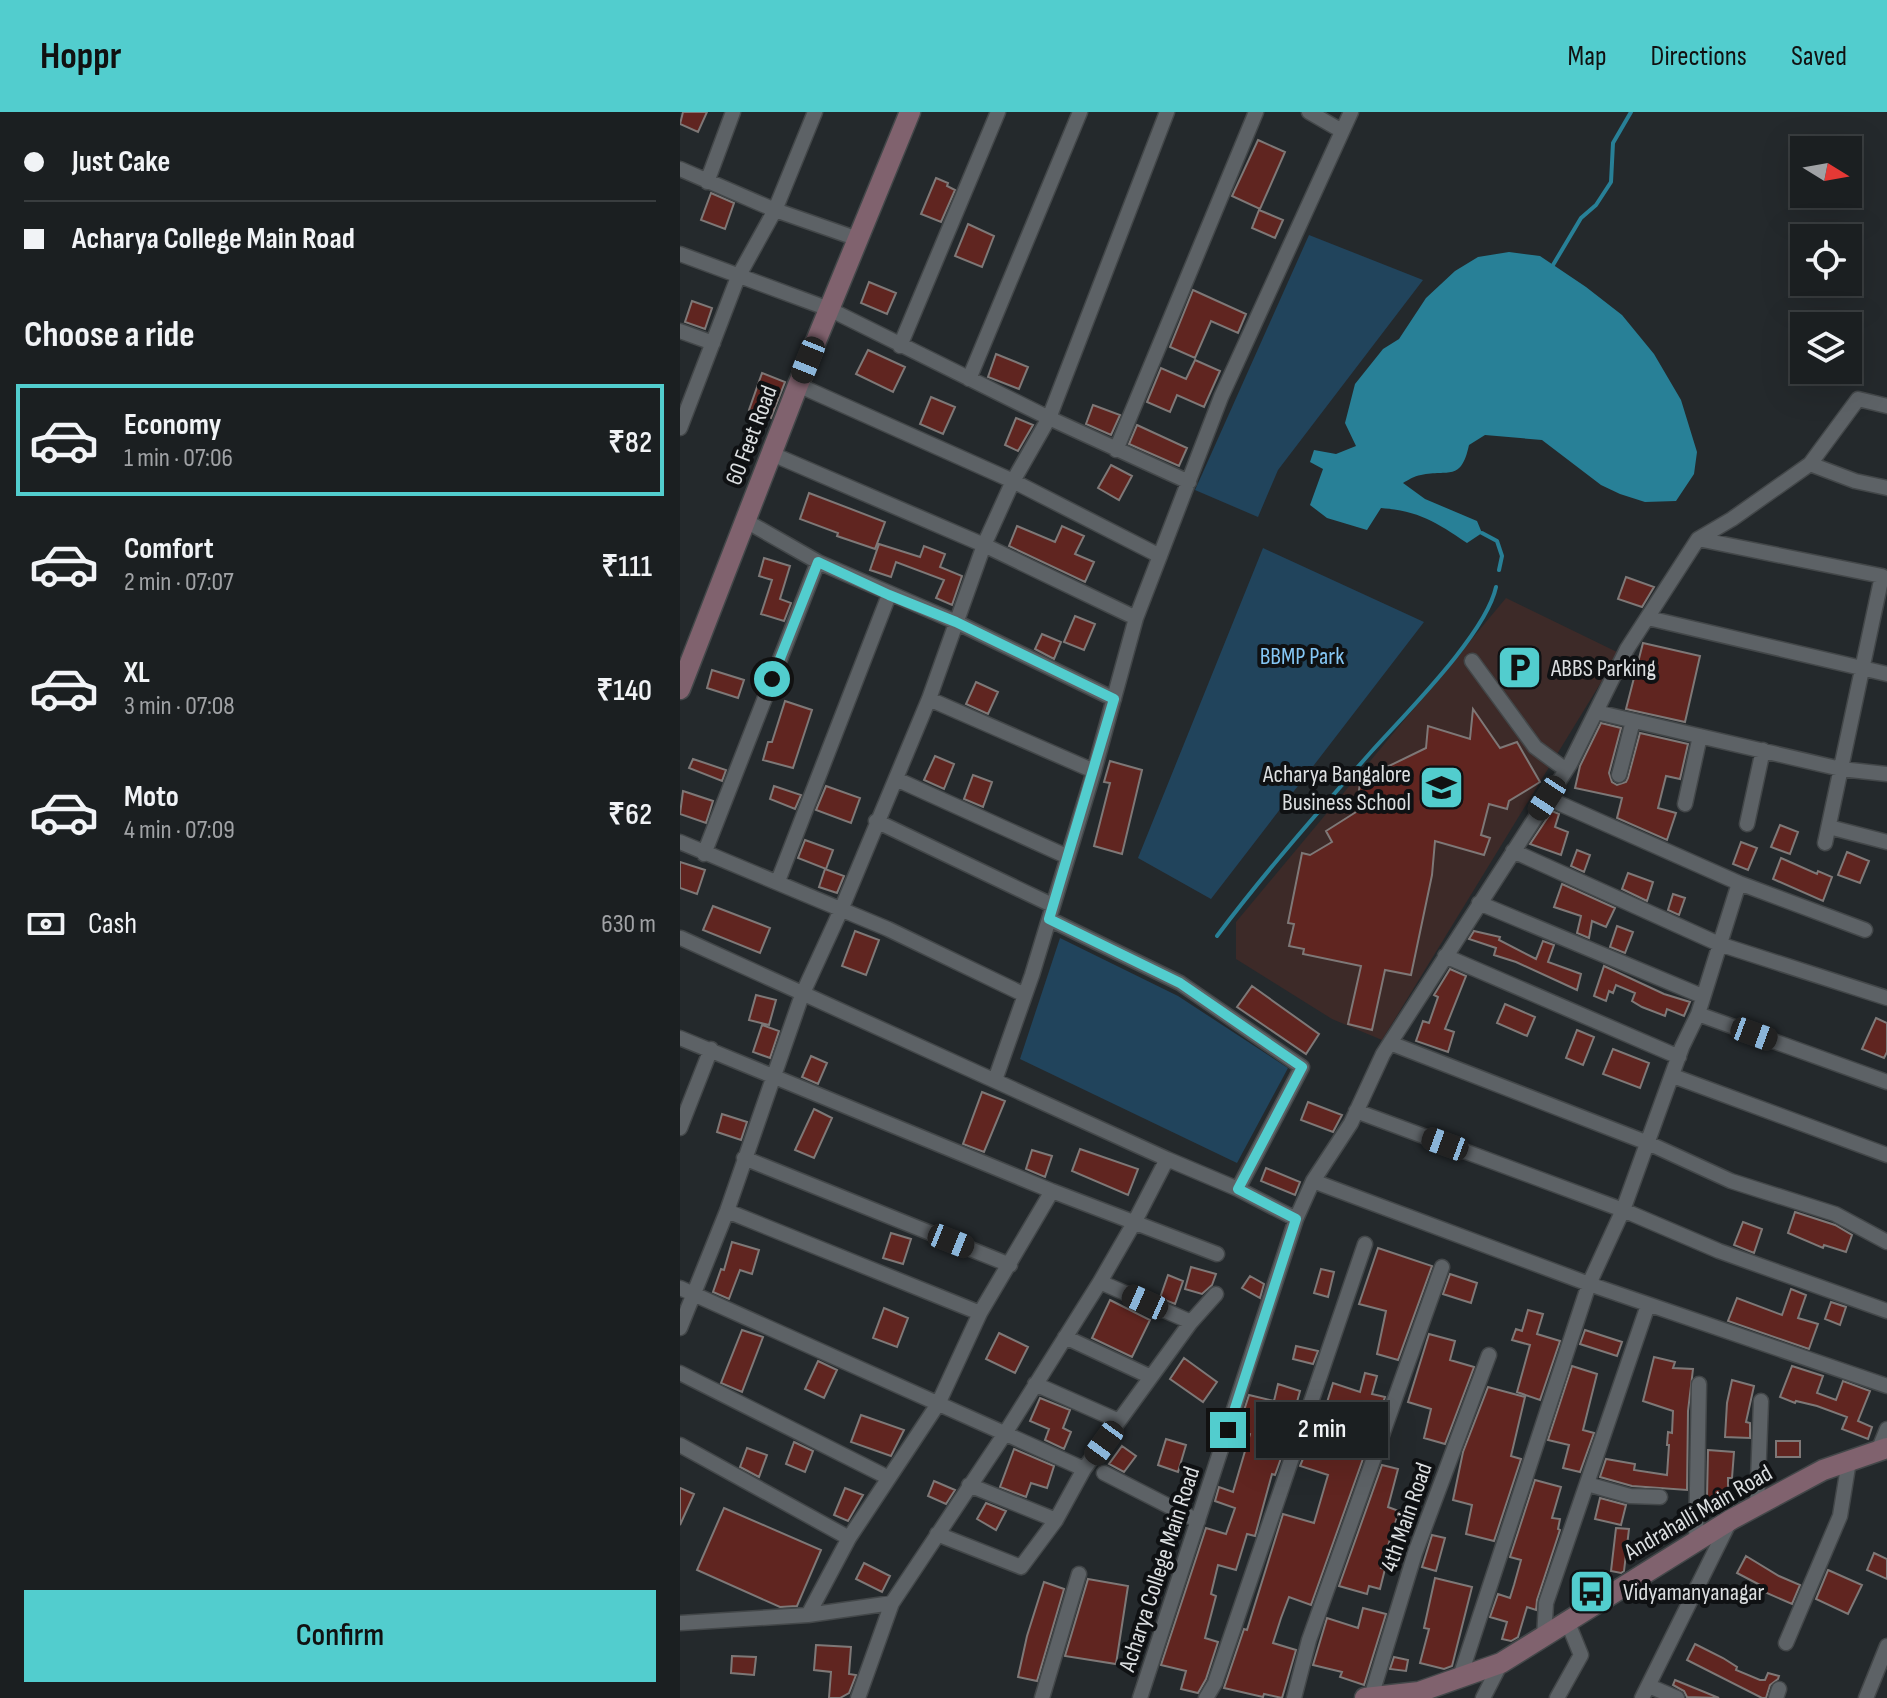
<!DOCTYPE html>
<meta charset="utf-8">
<style>
:root{--surface:#1b1f21;--page:#24272a;--text:#f1f3f6;--muted:#a0a2a5;--line:#393d3f;--accent:#52cdce}
body{margin:0;font-family:"Sofia Sans Condensed",sans-serif;background:var(--page);color:var(--text);height:100vh;display:flex;flex-direction:column;font-size:30px;white-space:nowrap}
*{box-sizing:border-box;margin:0}
p{font-size:26px;color:var(--muted)}
.icon{flex:none;width:44px;height:44px;fill:none;stroke:currentColor;stroke-width:2;stroke-linecap:round;stroke-linejoin:round}
.map{position:relative;flex:1;overflow:hidden}
.drawer{display:flex;flex-direction:column;background:var(--surface);width:680px}
.drawer>*{flex:none}
.hud{display:grid;align-content:center;height:176px;padding:0 24px;background:var(--surface)}
.needle{width:52px;rotate:101deg}
.tools{position:absolute;left:1110px;top:24px;display:grid;gap:16px}
.tools a{display:grid;place-items:center;width:72px;height:72px;border-radius:0px;background:var(--surface);box-shadow:0 8px 32px #0002,0 0 0 2px var(--line);font-size:40px}
.end{position:absolute;width:36px;height:36px;margin:-18px;border:10px solid #52cdce;background:#111;box-shadow:0 0 0 4px #111}
.from{border-radius:50%}
.bubble{position:absolute;height:56px;border-radius:0px;background:var(--surface);box-shadow:0 8px 32px #0002,0 0 0 2px var(--line);font-size:26px;font-weight:600;line-height:56px;text-align:center}
.car{position:absolute;width:24px;height:48px;margin:-24px -12px;border-radius:10px;box-shadow:0 0 6px 2px #0007;background:linear-gradient(#222 24%,#8ab4d8 0 40%,#222 0 76%,#8ab4d8 0 86%,#222 0)}
.hud b{display:flex;align-items:center;gap:28px;height:76px;font-size:30px}
.hud b+b{border-top:2px solid var(--line)}
.hud i{width:20px;height:20px;background:var(--text)}
ul{padding:0;list-style:none}
li{display:flex;align-items:center;gap:24px;height:112px;margin:0 16px 12px;padding:0 8px;border:4px solid transparent;border-radius:0px}
li div{flex:1}
li b{display:block;font-size:30px}
li em{font-style:normal;font-weight:600}
li.on{border-color:var(--accent)}
li>.icon{width:72px;height:72px;stroke-width:1.5}
h2{padding:0 24px;font-size:36px;line-height:96px}
.pay{display:flex;align-items:center;gap:20px;height:88px;padding:0 24px;font-size:30px}
.pay p{margin-inline-start:auto}
.action{display:flex;gap:16px;margin-top:auto;padding:16px 24px}
.action a{flex:1;height:92px;border-radius:0px;background:var(--accent);color:#111;font-size:32px;font-weight:600;line-height:92px;text-align:center}
header{display:flex;align-items:center;gap:48px;box-sizing:border-box;height:112px;padding:0 40px;background:var(--accent);color:#111}
header strong{font-size:38px}
nav{display:flex;gap:44px;margin-inline-start:auto;font-size:28px}
main{display:flex;flex:1;min-height:0}
.map>svg:first-child{display:block}
.education{fill:#3d2a28}
.green{fill:#21445c}
.water{fill:#288097}
.lines{fill:none;stroke-linecap:round;stroke-linejoin:round}
.stream{stroke:#288097;stroke-width:4}
.building{fill:#602520;stroke:#7e7877;stroke-width:2}
.street-casing{stroke:#434749;stroke-width:17}
.secondary-casing{stroke:#434749;stroke-width:23}
.street{stroke:#5d6266;stroke-width:14}
.secondary{stroke:#80626e;stroke-width:20}
.route{stroke:#52cdce;stroke-width:10}
.labels{text-anchor:middle;stroke-width:8;stroke-linejoin:round;paint-order:stroke}
.street-label{font-size:24px;fill:#dcdfe1;stroke:#0f1113}
.park-label{font-size:24px;fill:#85c7f5;stroke:#0f1113}
.poi-label{font-size:24px;fill:#dcdfe1;stroke:#0f1113;text-anchor:start}
</style>
<header>
<strong>Hoppr</strong>
<nav><a>Map</a><a>Directions</a><a>Saved</a></nav>
</header>
<main>
<section class="drawer">
<div class="hud">
<b><i class="from"></i>Just Cake</b>
<b><i></i>Acharya College Main Road</b>
</div>
<h2>Choose a ride</h2>
<ul>
<li class="on"><svg class="icon" aria-label="car" viewBox="0 0 24 24"><path d="M5 17H2v-5l4-1 3-4h7l3 4 3 1v5h-3M9 17h6M6 11h13"/><circle cx="7" cy="17" r="2"/><circle cx="17" cy="17" r="2"/></svg><div><b>Economy</b><p>1 min · 07:06</p></div><em>₹82</em></li>
<li><svg class="icon" aria-label="car" viewBox="0 0 24 24"><path d="M5 17H2v-5l4-1 3-4h7l3 4 3 1v5h-3M9 17h6M6 11h13"/><circle cx="7" cy="17" r="2"/><circle cx="17" cy="17" r="2"/></svg><div><b>Comfort</b><p>2 min · 07:07</p></div><em>₹111</em></li>
<li><svg class="icon" aria-label="car" viewBox="0 0 24 24"><path d="M5 17H2v-5l4-1 3-4h7l3 4 3 1v5h-3M9 17h6M6 11h13"/><circle cx="7" cy="17" r="2"/><circle cx="17" cy="17" r="2"/></svg><div><b>XL</b><p>3 min · 07:08</p></div><em>₹140</em></li>
<li><svg class="icon" aria-label="car" viewBox="0 0 24 24"><path d="M5 17H2v-5l4-1 3-4h7l3 4 3 1v5h-3M9 17h6M6 11h13"/><circle cx="7" cy="17" r="2"/><circle cx="17" cy="17" r="2"/></svg><div><b>Moto</b><p>4 min · 07:09</p></div><em>₹62</em></li>
</ul>
<div class="pay"><svg class="icon" aria-label="cash" viewBox="0 0 24 24"><path d="M3 7h18v10H3z"/><circle cx="12" cy="12" r="2"/></svg>Cash<p>630 m</p></div>
<div class="action"><a>Confirm</a></div>
</section>
<div class="map">
<svg width="1207" height="1586" viewBox="0 0 1207 1586">
<rect width="100%" height="100%" fill="#24292c"/>
<!-- education -->
<path class="education" d="M826 486 939 541 702 928 652 907 556 847V810Z"/>
<!-- green -->
<path class="green" d="M629 123 743 168 598 358 578 405 515 378Z
M583 436 744 510 531 787 458 746Z
M380 826 498 884 608 956 557 1051 340 947Z"/>
<!-- water -->
<path class="water" d="M829 140 860 144 906 175 942 203 974 242 1001 288 1017 340 1014 362 996 389 965 390 940 382 921 373 862 328 805 323 789 333C781 370 769 357 741 363 734 364 728 368 723 371L745 387 797 409 802 421 787 431C756 410 739 399 701 396L687 418 647 406 630 393 643 357 630 350 634 338 656 342 676 334 665 311 675 272 703 237 719 227 746 186 775 159 798 145Z"/>
<g class="lines">
<!-- stream -->
<path class="stream" d="M873 153 901 106 916 93 931 70 933 31 951 0
M802 421 817 429 822 444 819 458
M537 824C585 760 638 700 691 640 725 602 806 522 816 475"/>
</g>
<!-- building -->
<path class="building" d="M3 0H27L18 20 0 12Z
M578 28 605 40 580 97 552 84Z
M256 66 268 71 267 74 275 78 261 110 241 102Z
M31 81 54 91 45 117 21 108Z
M579 98 603 108 595 126 572 116Z
M288 112 314 124 302 155 275 144Z
M189 170 216 181 207 202 181 191Z
M513 178 566 202 558 221 531 209 515 246 490 235Z
M12 189 32 196 25 217 5 210Z
M188 238 225 255 213 280 176 262Z
M316 242 348 255 339 277 308 265Z
M515 248 540 259 524 295 497 283 490 300 467 290 481 256 506 267Z
M82 261 105 270 91 306 69 298Z
M251 285 275 295 263 322 240 312Z
M413 293 440 303 431 323 406 312Z
M336 306 353 313 338 339 325 333Z
M457 313 507 336 499 354 449 332Z
M431 353 452 364 439 388 418 376Z
M129 381 205 410 195 437 157 424 158 421 120 407Z
M337 414 375 430 382 414 404 424 395 442 414 450 405 470 329 434Z
M199 432 240 445 244 434 265 442 260 455 282 464 272 493 256 486 264 468 216 450 211 465 190 458Z
M84 446 110 454 100 487 111 491 104 509 81 502 92 468 79 464Z
M946 465 974 475 962 495 938 487Z
M395 504 415 512 404 538 384 530Z
M362 522 381 530 374 547 355 537Z
M963 531 1020 544 1005 610 946 597Z
M32 558 64 568 58 586 27 576Z
M296 570 318 580 308 602 286 592Z
M105 589 132 598 113 656 83 648 88 630H92Z
M793 597 820 636 837 630 860 670 829 689 827 697 809 692 801 723 810 726 804 743 755 729 752 763 731 863 705 858 692 918 668 912 681 854 623 842 624 837 609 834 614 812 608 811 622 741 630 743 652 730 646 719 676 700 680 671 698 673 702 653 709 654 746 636 748 614 790 627Z
M921 611 941 616 929 661 932 670 937 673 946 670 948 666 960 621 1008 632 1000 667 986 664 978 696 996 701 987 728 937 706 942 686 895 676 900 654Z
M255 644 274 652 264 677 244 668Z
M13 647 46 658 42 669 9 656Z
M430 649 462 658 442 742 414 734 430 671 424 670Z
M293 663 312 670 303 695 284 687Z
M94 674 121 683 115 697 90 687Z
M146 674 180 686 171 711 136 698Z
M3 679 33 689 26 711 0 702Z
M872 699 879 702 875 715 888 720 881 743 850 732Z
M1100 713 1118 720 1110 742 1091 735Z
M125 728 153 738 146 757 118 746Z
M1061 730 1077 736 1068 758 1053 752Z
M897 738 910 743 904 760 891 754Z
M1167 740 1189 749 1180 771 1158 763Z
M1101 746 1137 762 1138 759 1152 765 1143 789 1093 767Z
M0 750 25 758 17 782 0 776Z
M145 757 164 764 157 781 139 775Z
M948 761 973 770 967 789 942 777Z
M882 772 935 796 926 815 912 809 909 826 897 821 901 804 874 795Z
M993 782 1005 786 999 803 988 798Z
M33 794 90 816 80 841 23 818Z
M937 814 953 820 945 841 930 835Z
M175 819 199 828 186 863 162 854Z
M794 819 820 825 819 828 856 847 863 829 874 833 868 850 901 862 897 878 836 850 814 843 816 836 789 827Z
M924 854 984 882 1010 890 1004 904 987 897 985 904 962 895 952 889 955 881 936 873 933 881 929 879 926 889 914 884Z
M770 857 786 864 765 917 774 920 768 940 736 929 743 909 749 911 758 885 754 883Z
M572 874 639 922 626 942 557 895Z
M76 883 96 888 89 913 69 908Z
M825 892 855 905 847 924 817 911Z
M1196 906 1207 911V940L1204 946 1182 937Z
M82 913 99 919 90 946 73 940Z
M897 918 914 925 903 953 886 946Z
M933 937 969 951 960 976 923 962Z
M131 944 147 951 138 972 122 965Z
M302 980 325 989 304 1040 283 1032Z
M628 990 662 1003 653 1020 621 1008Z
M134 997 152 1006 134 1046 115 1038Z
M42 1002 67 1010 61 1028 37 1020Z
M400 1037 458 1057 448 1083 392 1059Z
M352 1038 372 1044 365 1065 346 1057Z
M586 1056 620 1070 615 1083 581 1069Z
M1115 1100 1155 1113 1172 1123 1166 1140 1144 1133 1143 1136 1108 1121Z
M1063 1110 1082 1117 1074 1141 1054 1133Z
M211 1121 231 1127 223 1152 203 1146Z
M52 1130 79 1138 72 1162 60 1158 49 1187 33 1180 41 1157 44 1158Z
M698 1136 752 1154 718 1248 697 1242 706 1199 679 1192Z
M511 1155 536 1162 532 1173 522 1182 505 1177Z
M641 1157 654 1160 648 1185 634 1181Z
M770 1162 797 1171 791 1191 763 1182Z
M488 1163 503 1169 495 1192 480 1186Z
M570 1164 584 1172 580 1186 562 1176Z
M1111 1177 1126 1183 1118 1206 1138 1212 1129 1237 1048 1209 1057 1186 1102 1203Z
M430 1188 470 1208 452 1245 412 1226Z
M1151 1190 1166 1195 1160 1213 1145 1207Z
M204 1196 228 1206 217 1235 193 1226Z
M848 1198 863 1202 857 1222 880 1229 860 1288 837 1280 850 1233 832 1228 836 1217 842 1219Z
M62 1218 83 1225 62 1280 41 1271Z
M905 1218 942 1230 937 1244 900 1232Z
M319 1221 348 1235 335 1261 306 1247Z
M749 1222 775 1229 770 1248 794 1255 765 1332 744 1326 751 1297 728 1290Z
M616 1234 638 1239 633 1252 613 1247Z
M974 1245 995 1250 993 1256 1013 1257 1008 1299 1007 1378 952 1374 920 1365 926 1347 955 1352 954 1358 987 1363 989 1333H987L988 1320 992 1321 993 1299 963 1289Z
M504 1246 537 1270 523 1290 490 1267Z
M138 1249 157 1258 144 1286 125 1277Z
M892 1254 917 1262 903 1318 914 1321 900 1360 883 1356 889 1333 868 1328Z
M1112 1254 1143 1264 1137 1281 1156 1288 1163 1269 1190 1279 1178 1309 1192 1315 1188 1327 1162 1317 1167 1305 1137 1294 1116 1289 1115 1291 1100 1285Z
M685 1261 697 1264 692 1282 705 1285 631 1493 609 1485 601 1506 593 1531 616 1538 602 1586 584 1582 583 1585 544 1576 564 1517 567 1518 603 1402 634 1411 648 1363 620 1354 631 1327 660 1336 668 1308 644 1300 653 1271 680 1280Z
M1052 1268 1074 1274 1066 1310 1070 1311V1326L1045 1325 1047 1291Z
M598 1272 620 1279 615 1297 597 1292 584 1329 605 1335 595 1363 592 1362 575 1424 567 1422 556 1458 538 1453 531 1482 536 1484 525 1526 538 1530 526 1567 518 1581 501 1577 506 1559 481 1553 526 1416 546 1422 555 1396 535 1389 539 1375 553 1380 570 1322 558 1317 569 1283 594 1289Z
M808 1275 845 1285 831 1344 841 1347 814 1429 786 1422 792 1393 773 1388 783 1340Z
M360 1286 390 1298 383 1316 391 1320 384 1337 365 1328 369 1317 350 1309Z
M181 1303 224 1318 211 1344 171 1330Z
M486 1327 506 1333 498 1360 478 1353Z
M1096 1329H1120V1345H1096Z
M114 1330 133 1339 125 1360 106 1352Z
M442 1334 456 1344 444 1360 429 1352Z
M67 1336 87 1343 79 1365 60 1355Z
M334 1337 374 1354 367 1376 351 1371 346 1385 320 1375Z
M1028 1338 1054 1340 1052 1366H1048V1386H1027Z
M702 1353 718 1357 708 1395 719 1399 701 1456 705 1457 700 1477 689 1474 687 1482 659 1474Z
M855 1368 881 1375 872 1406 880 1407 878 1417 880 1418 857 1488 856 1498 847 1495 838 1525 831 1529 822 1527 827 1510 810 1505 818 1482 830 1486 834 1473 841 1448 830 1445Z
M254 1369 275 1378 266 1392 248 1384Z
M0 1376 14 1382 0 1413Z
M165 1376 183 1383 168 1409 154 1403Z
M920 1386 946 1393 941 1413 915 1407Z
M306 1391 326 1399 316 1418 297 1407Z
M44 1396 141 1438 117 1494 100 1495 17 1458Z
M936 1416 949 1417 944 1459 941 1461 931 1459Z
M752 1423 765 1426 756 1459 742 1455Z
M1194 1441 1207 1447V1467L1187 1458Z
M1066 1444 1099 1464 1120 1473 1112 1492 1080 1478 1082 1474 1057 1461Z
M184 1451 210 1464 202 1480 176 1467Z
M1148 1458 1182 1473 1168 1502 1136 1487Z
M755 1466 792 1475 772 1554 764 1557 740 1551 749 1517 744 1516Z
M408 1467 448 1474 436 1552 385 1544Z
M364 1470 384 1477 357 1569 338 1565 347 1524Z
M683 1496 706 1502 684 1573 660 1565 662 1560 633 1553 647 1506 678 1516Z
M1015 1532 1043 1546 1057 1555 1056 1558 1080 1568H1085L1088 1561 1099 1564 1098 1567 1090 1573 1086 1586H1082L1007 1548Z
M136 1533 171 1535 169 1562 176 1563 169 1581 160 1586H149L151 1560 134 1558Z
M52 1544 76 1545 74 1563 51 1561Z
M714 1545 728 1548 726 1559 710 1557Z
M995 1568 1039 1586 1007 1585 1004 1579 993 1573Z"/>
<g class="lines">
<defs>
<path id="street" d="M629 0 662 19
M0 57 95 98 178 127
M27 70 53 0
M0 142 149 197 369 306 509 370
M0 219 33 231
M220 234 318 0
M289 267 400 0
M118 273 333 369 480 444
M0 316 58 165 95 98 135 0
M436 338 576 0
M92 342 304 433 456 506
M1130 352 1175 369 1207 376
M66 409 138 450 276 510 434 587
M1018 427 1202 464 1145 731
M968 506 1207 562
M792 549 855 635 886 658
M249 587 414 659
M916 600 1161 657 1207 662
M939 663 953 609
M216 667 386 744
M867 686 1059 771
M1005 692 1020 624
M196 709 372 793
M1067 712 1083 638
M1149 715 1207 730
M0 730 208 817 345 883
M833 739 1039 832 1207 886
M24 742 138 450
M98 769 209 483
M799 791 1022 884
M369 807 500 871 622 955 558 1077
M1 826 487 1047 454 1111 420 1170 324 1323 212 1491 178 1586
M765 844 999 945
M1018 902 1207 970
M0 926 372 1079 537 1142
M710 931 968 1031 1051 1069 1155 1102 1207 1130
M993 964 1207 1043
M315 968 352 863 414 659 456 506 541 285 671 0
M676 999 943 1098 1039 1139 1207 1199
M0 1016 31 937
M64 1046 330 1153
M487 1047 558 1077 616 1107
M633 1069 909 1172 1207 1274
M47 1099 300 1201
M420 1170 511 1210
M0 1176 404 1357
M0 1216 47 1099 122 883 161 798 249 587 304 433 333 369 369 306 487 0
M385 1225 471 1265
M0 1261 207 1365
M355 1272 439 1309
M0 1333 169 1426
M1198 1339 1207 1317
M424 1361 518 1409
M907 1372 950 1384 980 1385
M289 1373 376 1408
M1077 1395 1081 1289
M257 1422 341 1455 376 1408 404 1357 511 1210 536 1182
M1016 1428 1019 1272
M128 1503 169 1426 258 1292 300 1201 372 1079
M0 1511 128 1503 212 1491
M864 1526 866 1491 968 1193
M1106 1531 1160 1404 1169 1349
M779 1568 909 1172 943 1098 1002 935 1018 902 1059 771 1185 818
M969 1574 997 1586
M691 1585 735 1441 809 1243
M362 1586 399 1462
M460 1586 616 1107 633 1069 671 1011 703 942 890 652 947 537 1018 427 1052 407 1130 352 1178 287 1207 294
M526 1586 535 1571 685 1132
M614 1586 629 1528 762 1155
M803 1586 821 1551
M877 1586 901 1543 888 1511
M962 1586 1051 1407
M1096 1586 1099 1577
M1186 1586 1207 1534"/>
<path id="secondary" d="M0 577 118 273 230 0
M685 1586 739 1580 821 1551 1052 1407 1143 1358 1207 1336"/>
</defs>
<!-- street casing -->
<use href="#street" class="street-casing"/>
<!-- secondary casing -->
<use href="#secondary" class="secondary-casing"/>
<!-- street -->
<use href="#street" class="street"/>
<!-- secondary -->
<use href="#secondary" class="secondary"/>
</g>
<g class="lines">
<!-- route -->
<path class="route" d="M92 567 138 450 209 483 276 510 434 587 369 807 500 871 622 955 558 1077 616 1107 548 1318"/>
</g>
<!-- icons -->
<defs>
<symbol id="parking-square" viewBox="-11 -11 22 22"><rect x="-9" y="-9" width="18" height="18" rx="4" fill="#52cdce" stroke="#0f1113"/><path d="M-3.5-5.5H1a3.5 3.5 0 0 1 0 7H-1V5.5H-3.5ZM-1-3.4V-.6H.8a1.4 1.4 0 0 0 0-2.8Z" fill="#111"/></symbol>
<symbol id="university-square" viewBox="-11 -11 22 22"><rect x="-9" y="-9" width="18" height="18" rx="4" fill="#52cdce" stroke="#0f1113"/><path d="M0-5L7-2L0 1L-7-2ZM-4 1L0 2.5L4 1V4Q0 6-4 4Z" fill="#111"/></symbol>
<symbol id="bus-square" viewBox="-11 -11 22 22"><rect x="-9" y="-9" width="18" height="18" rx="4" fill="#52cdce" stroke="#0f1113"/><path d="M-5-6H5V4H4V6H2V4H-2V6H-4V4H-5ZM-3.5-4V0h7V-4ZM-3.5 1.2v1.5H-2V1.2ZM2 1.2v1.5H3.5V1.2Z" fill="#111"/></symbol>
</defs>
<g fill-rule="evenodd">
<use href="#parking-square" x="814" y="530" width="51" height="51"/>
<use href="#university-square" x="736" y="650" width="51" height="51"/>
<use href="#bus-square" x="886" y="1454" width="51" height="51"/>
</g>
<g class="labels">
<!-- street labels -->
<g class="street-label">
<text transform="translate(71 323) rotate(-69)" y="8">60 Feet Road</text>
<text transform="translate(1018 1400) rotate(-30)" y="8">Andrahalli Main Road</text>
<text transform="translate(726 1405) rotate(-71)" y="8">4th Main Road</text>
<text transform="translate(479 1457) rotate(-72)" y="8">Acharya College Main Road</text>
</g>
<!-- park labels -->
<g class="park-label">
<text x="622" y="552">BBMP Park</text>
</g>
<!-- poi labels -->
<g class="poi-label">
<text x="871" y="564">ABBS Parking</text>
<text x="731" y="670" text-anchor="end">Acharya Bangalore<tspan x="731" dy="28">Business School</tspan></text>
<text x="943" y="1488">Vidyamanyanagar</text>
</g>
</g>
</svg>
<div class="tools">
<a><svg class="needle" viewBox="-14 -14 28 28"><path d="M0-13l5 13h-10z" fill="#e53935"/><path d="M0 13l5-13h-10z" fill="#a0a2a5"/></svg></a>
<a><svg class="icon" aria-label="locate" viewBox="0 0 24 24"><circle cx="12" cy="12" r="6"/><path d="M12 2v4M12 18v4M2 12h4M18 12h4"/></svg></a>
<a><svg class="icon" aria-label="layers" viewBox="0 0 24 24"><path d="M12 4l9 5-9 5-9-5zM3 14l9 5 9-5"/></svg></a>
</div>
<i class="end from" style="left:92px;top:567px"></i>
<i class="end" style="left:548px;top:1318px"></i>
<div class="bubble" style="left:576px;top:1290px;width:132px">2 min</div>
<i class="car" style="left:128px;top:248px;rotate:202deg"></i>
<i class="car" style="left:867px;top:686px;rotate:213deg"></i>
<i class="car" style="left:1074px;top:922px;rotate:110deg"></i>
<i class="car" style="left:765px;top:1032px;rotate:290deg"></i>
<i class="car" style="left:271px;top:1129px;rotate:112deg"></i>
<i class="car" style="left:465px;top:1190px;rotate:294deg"></i>
<i class="car" style="left:424px;top:1331px;rotate:216deg"></i>
</div>
</main>
